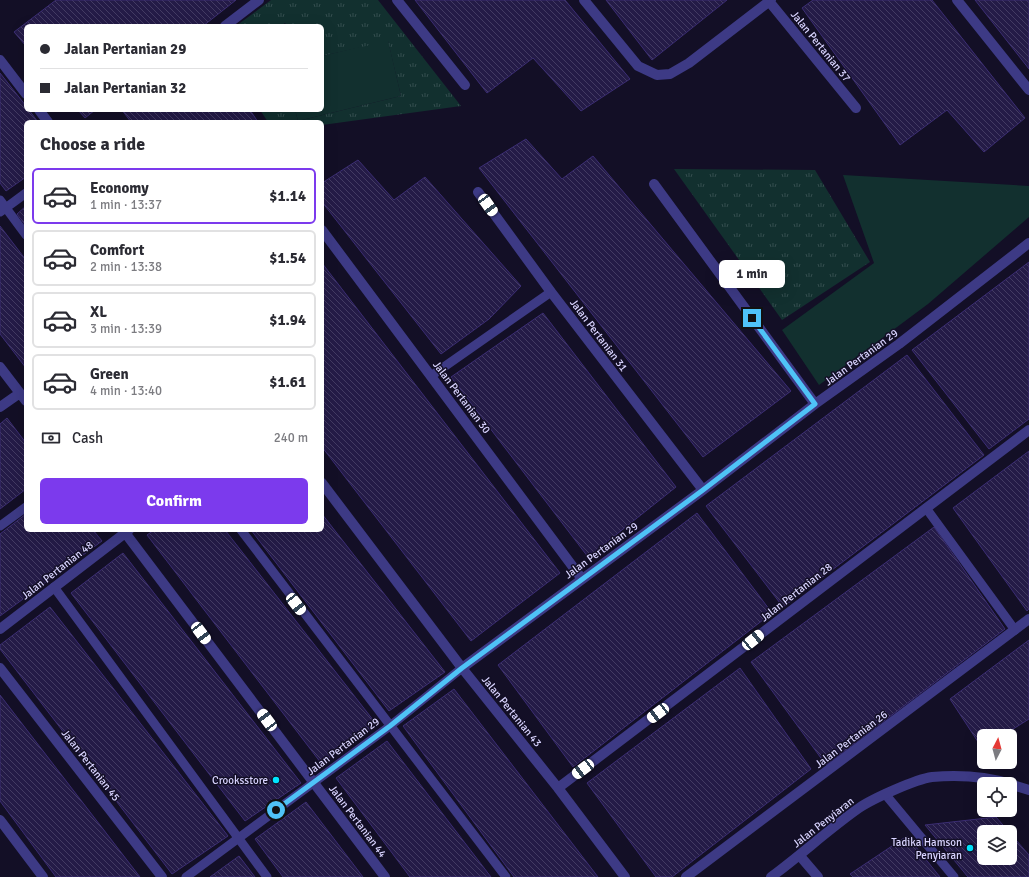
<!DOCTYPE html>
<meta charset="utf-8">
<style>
:root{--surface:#fff;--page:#f2f2f3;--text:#2b2b33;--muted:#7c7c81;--line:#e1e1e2;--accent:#7c3aed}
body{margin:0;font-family:Signika,sans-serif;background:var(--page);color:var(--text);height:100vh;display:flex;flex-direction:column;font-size:15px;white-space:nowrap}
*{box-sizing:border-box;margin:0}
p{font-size:13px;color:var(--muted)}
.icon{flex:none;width:22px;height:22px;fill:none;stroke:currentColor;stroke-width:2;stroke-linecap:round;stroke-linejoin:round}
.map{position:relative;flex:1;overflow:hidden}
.drawer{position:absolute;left:24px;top:120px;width:300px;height:412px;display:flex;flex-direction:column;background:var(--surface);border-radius:6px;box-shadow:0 4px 16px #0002}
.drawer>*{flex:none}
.banner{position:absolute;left:24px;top:24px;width:300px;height:88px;border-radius:6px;box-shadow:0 4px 16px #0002;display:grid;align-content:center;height:88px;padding:0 16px;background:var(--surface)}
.needle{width:26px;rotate:6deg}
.buttons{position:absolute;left:977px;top:729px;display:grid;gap:8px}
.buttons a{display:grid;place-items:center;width:40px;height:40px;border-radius:6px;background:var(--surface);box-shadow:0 4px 16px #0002;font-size:20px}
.end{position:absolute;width:18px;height:18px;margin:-9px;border:5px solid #4fc3f7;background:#111;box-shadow:0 0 0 2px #111}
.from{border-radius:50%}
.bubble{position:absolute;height:28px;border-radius:6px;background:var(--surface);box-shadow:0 4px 16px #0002;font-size:13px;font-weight:700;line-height:28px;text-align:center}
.car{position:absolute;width:12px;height:24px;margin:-12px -6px;border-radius:5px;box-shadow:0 0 3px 1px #0007;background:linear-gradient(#fff 24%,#345 0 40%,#fff 0 76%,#345 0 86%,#fff 0)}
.banner b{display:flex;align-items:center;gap:14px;height:38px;font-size:15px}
.banner b+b{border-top:1px solid var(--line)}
.banner i{width:10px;height:10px;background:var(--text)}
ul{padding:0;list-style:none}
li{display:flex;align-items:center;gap:12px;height:56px;margin:0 8px 6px;padding:0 8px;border:2px solid var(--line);border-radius:6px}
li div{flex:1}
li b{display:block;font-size:15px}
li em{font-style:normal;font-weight:700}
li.selected{border-color:var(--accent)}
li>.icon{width:36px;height:36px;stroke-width:1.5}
h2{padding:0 16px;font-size:18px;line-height:48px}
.pay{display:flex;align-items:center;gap:10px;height:44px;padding:0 16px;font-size:15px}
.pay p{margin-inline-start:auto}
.cta{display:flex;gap:8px;margin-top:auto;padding:8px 16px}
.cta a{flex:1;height:46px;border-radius:6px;background:var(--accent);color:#fff;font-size:16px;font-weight:700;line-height:46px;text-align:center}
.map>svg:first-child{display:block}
.grass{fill:#12302f}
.park{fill:url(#park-tufts)}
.building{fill:url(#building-back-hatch);stroke:#3b2d73}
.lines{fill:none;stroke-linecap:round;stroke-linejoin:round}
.service{stroke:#3d3a85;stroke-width:9}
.minor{stroke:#3d3a85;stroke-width:10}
.tertiary{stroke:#3d3a85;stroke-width:10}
.route{stroke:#4fc3f7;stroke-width:5}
.poi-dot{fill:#00e5ff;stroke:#130f26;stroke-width:1.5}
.labels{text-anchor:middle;stroke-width:3;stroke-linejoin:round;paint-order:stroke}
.street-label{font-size:11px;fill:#d9d4ff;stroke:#130f26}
.poi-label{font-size:11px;fill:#d9d4ff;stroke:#130f26;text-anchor:end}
</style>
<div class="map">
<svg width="1029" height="877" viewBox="0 0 1029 877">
<defs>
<pattern id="park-tufts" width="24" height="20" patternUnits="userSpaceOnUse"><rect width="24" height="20" fill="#12302f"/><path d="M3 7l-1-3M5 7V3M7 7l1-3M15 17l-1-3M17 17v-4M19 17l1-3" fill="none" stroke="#344d4e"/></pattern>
<pattern id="building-back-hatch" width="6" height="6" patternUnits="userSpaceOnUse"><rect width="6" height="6" fill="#241b47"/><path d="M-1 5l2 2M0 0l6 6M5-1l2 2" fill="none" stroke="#433b63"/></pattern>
</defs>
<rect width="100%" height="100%" fill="#130f26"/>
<!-- grass -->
<path class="grass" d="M388 40 401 96 298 121 295 110H322V56Z
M843 175 1029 186V217L928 304 819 385 782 330 874 263Z"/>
<!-- park -->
<path class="park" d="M271 0H378L461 106 322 125V122H268L260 110H295L298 121 401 96 388 41 322 56V26H287L285 23 281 26H236Z
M674 169 815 170 870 262 782 320Z"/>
<!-- building -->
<path class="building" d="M56 0H236L203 26H26V46L14 32Z
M415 0H565L630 79 581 111 533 58 487 93Z
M606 0H727L652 60Z
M813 0H932L1025 118 984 152 947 110 900 145 802 8Z
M975 0H1029V69Z
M0 73 26 106V110H29L38 122H26V177L6 191 0 183Z
M78 110H95L85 118Z
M122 110H250L258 122H131Z
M526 139 562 179 593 156 791 391 703 457 479 168Z
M358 160 394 200 425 177 521 286 489 319 441 354 322 202V183Z
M26 206V226L17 214Z
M0 226 26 260V368L0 334Z
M1029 262V419L989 449 912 350Z
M322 263 560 573 471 641 322 447Z
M543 313 676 487 588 557 451 377Z
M907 355 984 455 783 607 706 506Z
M7 418 26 443V489L0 509V424Z
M1029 451V609L1027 611 953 508Z
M697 513 772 613 573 767 498 665Z
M26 514V530H93L102 541 0 616V534Z
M322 514 445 672 389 711 251 530H322Z
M934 527 1005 629 826 765 751 662Z
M154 530H225L377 725 321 763 147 535Z
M123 553 301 783 245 821 71 593Z
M50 607 228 836 172 874 0 649V645Z
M1029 640V719L1002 736H984V747L982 748 950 699Z
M740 668 811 769 672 877H656L587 783Z
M454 689 598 877H514L403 726Z
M0 695 140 877H56L0 801Z
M387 741 491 877H410L336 778Z
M306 802 363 877H283L255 839Z
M996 817 1009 832H984V858H1010V833L1029 855V877H968L925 825Z
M907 836 940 877H853L850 874Z
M239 856 255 877H210Z"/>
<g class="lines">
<!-- service -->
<path class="service" d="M0 200 26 235
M0 212 26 193
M431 376 551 292
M926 508 1015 630
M0 526 26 507
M241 530 506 877
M54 587 267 877
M885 794 954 877
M186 877 390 726 462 668"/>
<!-- minor -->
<path class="minor" d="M397 0 465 85
M584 0 638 66 657 75 670 74 689 63 771 0
M768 0 856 108
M957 0 1029 90
M225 26 259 0
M0 60 26 94
M39 110 48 122
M654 184 815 404
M478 192 551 292 703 490
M322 230 582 579
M0 367 26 401
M0 407 20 393
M322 483 462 668 558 788 625 877
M123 530 385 877
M0 629 129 530
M0 668 162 877
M462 668 703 490 815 404 899 344 1029 243
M558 788 1029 430
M0 820 43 877
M800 856 818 877
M686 877 1029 619"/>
<!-- tertiary -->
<path class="tertiary" d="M1010 784 1029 790
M771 877C801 855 829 829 859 808 872 799 916 779 932 777 957 775 985 776 1010 784"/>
</g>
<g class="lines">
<!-- route -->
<path class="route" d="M276 810 390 726 462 668 703 490 815 404 752 318"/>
</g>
<!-- markers -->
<g class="poi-dot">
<circle cx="276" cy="780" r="4"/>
<circle cx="970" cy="848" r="4"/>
</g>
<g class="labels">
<!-- street labels -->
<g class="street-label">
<text transform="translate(821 46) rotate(51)" y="4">Jalan Pertanian 37</text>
<text transform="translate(599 335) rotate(53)" y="4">Jalan Pertanian 31</text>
<text transform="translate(861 357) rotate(-36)" y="4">Jalan Pertanian 29</text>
<text transform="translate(462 397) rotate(53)" y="4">Jalan Pertanian 30</text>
<text transform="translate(601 550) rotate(-36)" y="4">Jalan Pertanian 29</text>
<text transform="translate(57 570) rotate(-38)" y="4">Jalan Pertanian 48</text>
<text transform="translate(796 592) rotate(-38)" y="4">Jalan Pertanian 28</text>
<text transform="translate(512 711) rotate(51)" y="4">Jalan Pertanian 43</text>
<text transform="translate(851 739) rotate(-37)" y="4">Jalan Pertanian 26</text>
<text transform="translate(343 746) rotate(-37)" y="4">Jalan Pertanian 29</text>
<text transform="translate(91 765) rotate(52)" y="4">Jalan Pertanian 45</text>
<text transform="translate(358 821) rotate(53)" y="4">Jalan Pertanian 44</text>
<text transform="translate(823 822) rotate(-38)" y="4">Jalan Penyiaran</text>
</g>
<!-- poi labels -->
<g class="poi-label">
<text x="268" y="784">Crooksstore</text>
<text x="962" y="846">Tadika Hamson<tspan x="962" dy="13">Penyiaran</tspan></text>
</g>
</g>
</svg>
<div class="buttons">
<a><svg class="needle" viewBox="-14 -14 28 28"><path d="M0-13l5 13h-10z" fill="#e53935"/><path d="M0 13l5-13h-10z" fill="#7c7c81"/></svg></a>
<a><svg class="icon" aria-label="locate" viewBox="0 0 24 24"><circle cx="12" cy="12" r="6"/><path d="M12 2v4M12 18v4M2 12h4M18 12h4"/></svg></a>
<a><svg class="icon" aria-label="layers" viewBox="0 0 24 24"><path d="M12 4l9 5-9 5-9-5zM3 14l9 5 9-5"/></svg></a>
</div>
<i class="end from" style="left:276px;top:810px"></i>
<i class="end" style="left:752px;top:318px"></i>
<div class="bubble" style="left:719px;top:260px;width:66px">1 min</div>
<i class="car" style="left:488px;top:205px;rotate:144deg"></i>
<i class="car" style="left:296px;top:604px;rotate:142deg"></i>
<i class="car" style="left:201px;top:633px;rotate:143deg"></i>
<i class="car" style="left:753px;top:640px;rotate:51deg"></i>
<i class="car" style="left:658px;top:713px;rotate:233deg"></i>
<i class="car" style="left:267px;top:720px;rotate:323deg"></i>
<i class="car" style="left:583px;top:769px;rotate:233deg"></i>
<div class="banner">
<b><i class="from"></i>Jalan Pertanian 29</b>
<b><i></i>Jalan Pertanian 32</b>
</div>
<section class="drawer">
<h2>Choose a ride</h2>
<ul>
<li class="selected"><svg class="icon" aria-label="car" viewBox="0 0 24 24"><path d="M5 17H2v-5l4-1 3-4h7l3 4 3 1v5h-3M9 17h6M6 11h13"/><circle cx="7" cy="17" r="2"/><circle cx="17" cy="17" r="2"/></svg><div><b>Economy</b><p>1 min · 13:37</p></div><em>$1.14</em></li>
<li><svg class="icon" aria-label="car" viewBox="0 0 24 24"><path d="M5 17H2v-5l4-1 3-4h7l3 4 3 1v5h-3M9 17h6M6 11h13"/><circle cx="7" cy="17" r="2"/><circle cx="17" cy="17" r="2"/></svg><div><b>Comfort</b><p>2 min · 13:38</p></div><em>$1.54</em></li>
<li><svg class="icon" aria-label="car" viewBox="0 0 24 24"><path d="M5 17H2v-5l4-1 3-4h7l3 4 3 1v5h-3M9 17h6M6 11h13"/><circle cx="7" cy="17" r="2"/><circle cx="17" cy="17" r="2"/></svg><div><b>XL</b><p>3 min · 13:39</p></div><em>$1.94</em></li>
<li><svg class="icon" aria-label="car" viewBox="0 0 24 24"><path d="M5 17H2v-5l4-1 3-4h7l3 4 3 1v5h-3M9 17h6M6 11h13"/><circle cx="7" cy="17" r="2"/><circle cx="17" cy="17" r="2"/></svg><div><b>Green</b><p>4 min · 13:40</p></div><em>$1.61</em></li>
</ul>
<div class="pay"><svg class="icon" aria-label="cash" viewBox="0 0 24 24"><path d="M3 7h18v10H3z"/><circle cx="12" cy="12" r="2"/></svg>Cash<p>240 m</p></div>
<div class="cta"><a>Confirm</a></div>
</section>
</div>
